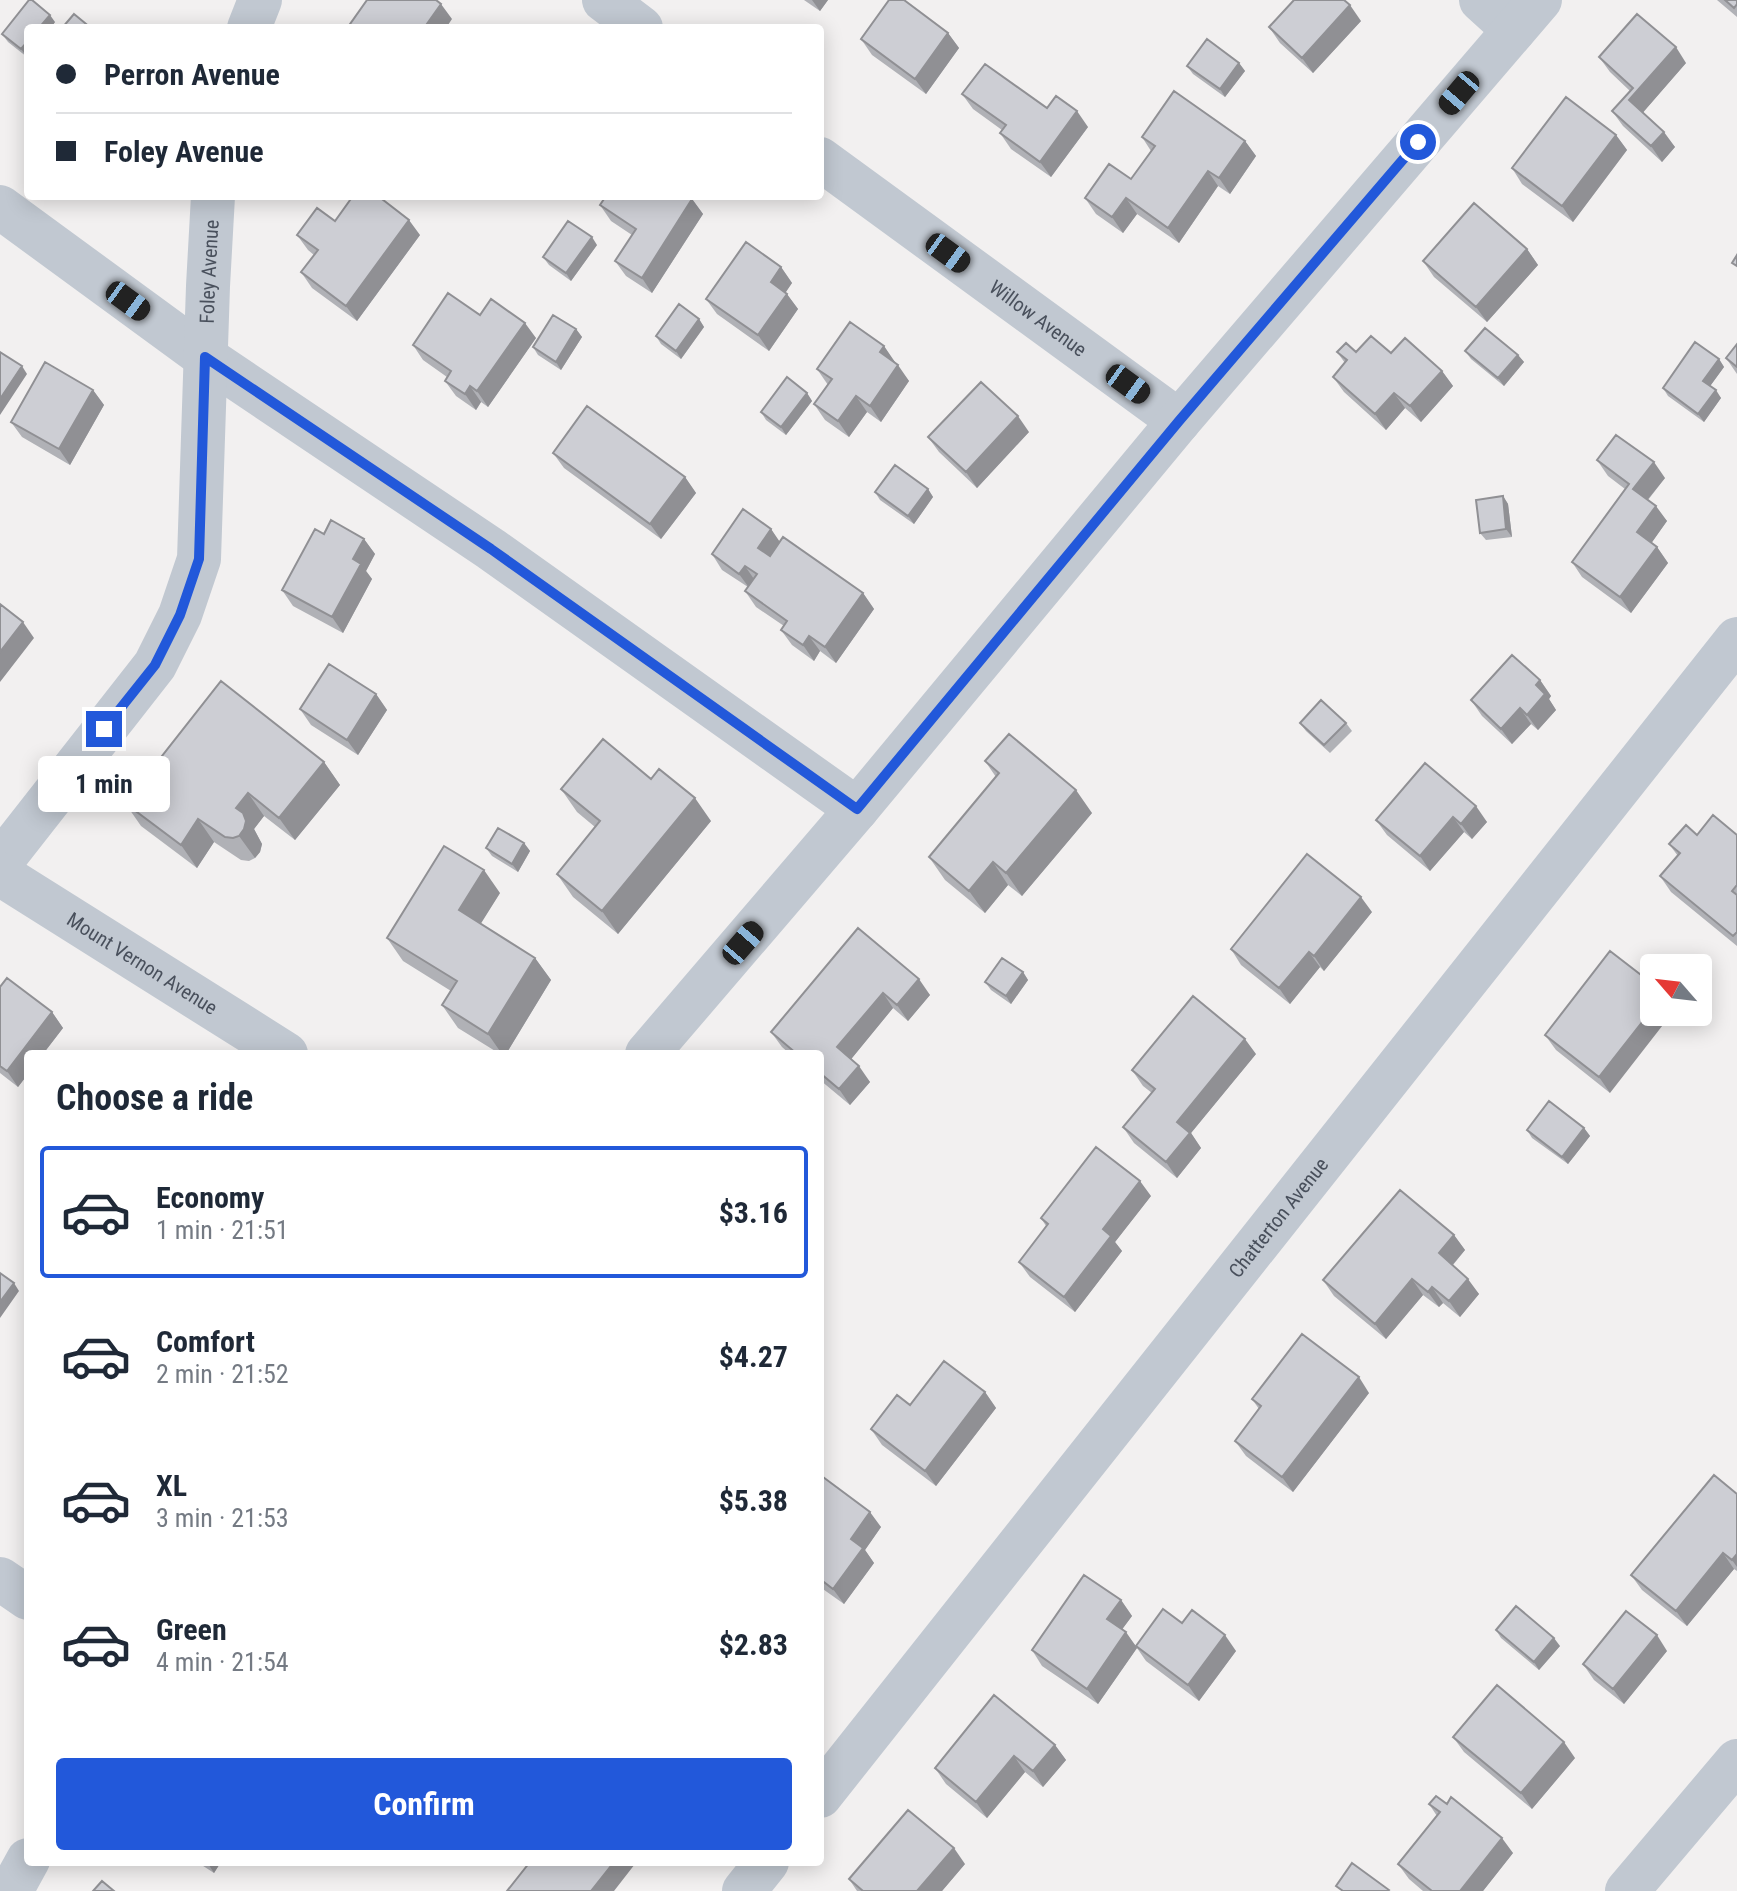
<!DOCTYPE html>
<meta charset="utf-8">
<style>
:root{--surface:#fff;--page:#f2f2f3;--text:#1f2937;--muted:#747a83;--line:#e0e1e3;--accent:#2258da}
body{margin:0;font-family:"Roboto Condensed",sans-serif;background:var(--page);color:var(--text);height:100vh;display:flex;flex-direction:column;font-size:30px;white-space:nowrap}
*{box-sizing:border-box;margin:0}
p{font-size:26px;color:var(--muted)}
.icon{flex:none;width:44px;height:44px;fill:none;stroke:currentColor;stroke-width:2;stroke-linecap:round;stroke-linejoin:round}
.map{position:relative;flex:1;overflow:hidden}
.panel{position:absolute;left:24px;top:1050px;width:800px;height:816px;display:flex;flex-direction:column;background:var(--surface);border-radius:8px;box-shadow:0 4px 20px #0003}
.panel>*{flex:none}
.top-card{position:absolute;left:24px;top:24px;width:800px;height:176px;border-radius:8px;box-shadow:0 4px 20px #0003;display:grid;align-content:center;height:176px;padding:0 32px;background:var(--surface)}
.needle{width:52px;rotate:298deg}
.tools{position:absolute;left:1640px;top:954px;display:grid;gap:16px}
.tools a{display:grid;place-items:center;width:72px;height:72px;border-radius:8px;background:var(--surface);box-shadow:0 4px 20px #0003;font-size:40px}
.end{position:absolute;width:36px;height:36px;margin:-18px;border:10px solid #2258da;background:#fff;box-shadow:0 0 0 4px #fff}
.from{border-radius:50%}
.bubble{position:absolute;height:56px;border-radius:8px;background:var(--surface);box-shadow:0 4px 20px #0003;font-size:26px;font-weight:700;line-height:56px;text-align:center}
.car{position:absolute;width:24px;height:48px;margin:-24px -12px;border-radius:10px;box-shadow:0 0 6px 2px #0007;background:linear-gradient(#222 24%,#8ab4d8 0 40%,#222 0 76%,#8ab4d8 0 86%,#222 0)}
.top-card b{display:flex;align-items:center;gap:28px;height:76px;font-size:30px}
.top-card b+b{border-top:2px solid var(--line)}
.top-card i{width:20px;height:20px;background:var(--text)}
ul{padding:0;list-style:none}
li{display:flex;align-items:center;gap:24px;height:132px;margin:0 16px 12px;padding:0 16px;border:4px solid transparent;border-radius:8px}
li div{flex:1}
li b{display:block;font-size:30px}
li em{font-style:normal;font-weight:700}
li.selected{border-color:var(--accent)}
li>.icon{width:72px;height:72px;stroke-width:1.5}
h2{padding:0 32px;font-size:36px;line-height:96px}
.primary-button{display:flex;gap:16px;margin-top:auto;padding:16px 32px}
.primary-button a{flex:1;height:92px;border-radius:8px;background:var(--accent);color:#fff;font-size:32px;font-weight:700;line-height:92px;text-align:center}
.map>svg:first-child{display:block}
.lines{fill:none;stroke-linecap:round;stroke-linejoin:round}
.street{stroke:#c1c8d1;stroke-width:44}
.wall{fill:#b0b1b6}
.shaded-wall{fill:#909094}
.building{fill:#cdced4;stroke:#909094;stroke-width:2}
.route{stroke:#2258da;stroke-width:10}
.labels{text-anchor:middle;stroke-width:7;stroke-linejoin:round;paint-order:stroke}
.street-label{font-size:20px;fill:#49505c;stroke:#fff}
</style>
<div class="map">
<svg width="1737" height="1891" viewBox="0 0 1737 1891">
<rect width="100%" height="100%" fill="#f2f0f0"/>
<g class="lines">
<!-- street -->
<g class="street">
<path d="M604 0 641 28"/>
<path d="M1481 0 1514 30"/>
<path d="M249 28 260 0"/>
<path id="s1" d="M820 159 1179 421"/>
<path d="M0 207 205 357 491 549 857 809"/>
<path id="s2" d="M0 863 155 665 180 615 199 559 208 286 213 196"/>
<path id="s3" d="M0 874 286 1054"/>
<path d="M647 1054 857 809 1179 421 1540 0"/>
<path d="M0 1579 28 1598"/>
<path id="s4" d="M820 1796 1737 639"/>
<path d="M11 1891 28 1860"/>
<path d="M744 1891 767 1862"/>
<path d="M1627 1891 1737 1761"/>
</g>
</g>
<!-- wall -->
<path class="wall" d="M804 0H828L820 11Z
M1717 0H1737V17Z
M1361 21 1313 73 1280 43 1269 27Z
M55 22 27 57 8 42 2 34Z
M948 33 959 48 926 94 872 55 861 39Z
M1599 57 1686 63 1643 112 1675 147 1662 162 1623 126 1612 111 1630 91 1610 72Z
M1239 63 1245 71 1225 97 1193 74 1187 66Z
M962 94 1047 108 1088 127 1051 177 1011 149 1000 133 1002 130 973 109Z
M1616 135 1627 150 1573 222 1522 184 1512 168Z
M1142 137 1245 141 1256 156 1230 194 1218 186 1179 243 1137 214 1123 233 1096 214 1085 198 1131 179 1151 151Z
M606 196H690L703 214 652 293 626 276 615 261 632 235 611 221 600 205Z
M335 221 420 235 357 321 312 288 301 272 314 255 308 250 297 235Z
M597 245 571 281 549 265 543 257Z
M1527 249 1538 265 1487 322 1434 277 1423 261Z
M781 267 792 283 785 292 798 309 769 351 717 314 706 299Z
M480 315 536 338 488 407 481 402 476 410 456 396 445 381 447 377 423 360 413 345Z
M699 319 704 327 681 359 661 344 656 336Z
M576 329 582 337 561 370 538 355 533 347Z
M1737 344V374L1726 358Z
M884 346 894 362 909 381 881 422 867 412 849 437 825 420 814 404 828 385 817 369Z
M1465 351 1518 355 1524 362 1504 386 1471 359Z
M1337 352 1391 353 1442 371 1453 386 1421 422 1405 408 1386 430 1344 392 1333 377 1345 363Z
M1719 359 1724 367 1710 386 1721 398 1704 422 1668 396 1663 388Z
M93 390 104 405 70 465 22 437 11 422Z
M807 393 812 401 786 435 766 420 761 412Z
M1029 432 977 488 939 452 928 437Z
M553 453 685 477 696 493 661 539 564 468Z
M1597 460 1665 478 1648 500 1667 521 1651 543 1657 547 1668 563 1631 613 1582 577 1572 562 1625 489 1608 476Z
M928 489 933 497 914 524 880 500 875 492Z
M1503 496 1508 504 1512 537 1486 540 1480 533Z
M771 529 779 542 863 593 874 609 836 663 820 651 814 661 792 645 781 630 784 626 756 607 745 591 748 587 722 570 712 554Z
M324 534 364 539 375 554 366 571 372 579 343 633 293 606 282 590Z
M1540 680 1551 696 1549 699 1556 710 1538 730 1531 724 1512 744 1482 716 1471 700Z
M376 694 387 710 358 755 311 725 300 709Z
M1300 723H1346L1352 731 1330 753 1306 731Z
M985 761 1092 813 1022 896 1008 885 985 913 945 880 929 857 996 777Z
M324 762 340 785 295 840 264 816 254 829 262 844 260 852 255 858 249 861 241 860 214 842 197 868 141 826 125 803Z
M1425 763 1487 822 1472 839 1464 832 1430 871 1387 835 1376 820Z
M561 789 711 821 618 934 573 897 557 874 595 827 577 812Z
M1697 835H1737V946L1671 892 1660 876 1678 856 1669 844Z
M524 843 530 851 518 872 492 856 486 848Z
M500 893 480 924 535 958 551 980 506 1054H500L458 1028 442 1005 451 991 403 961 387 938Z
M1372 912 1324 971 1320 967 1290 1004 1241 965 1231 949Z
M858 928 930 995 908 1021 893 1008 851 1059 870 1082 850 1105 820 1080V1054H790L782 1047 771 1032Z
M1610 951V1093L1556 1050 1545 1035Z
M1023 972 1028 980 1011 1004 991 990 985 982Z
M0 987 52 1012 63 1028 43 1054H28V1074L18 1087 0 1073Z
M1256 1054 1191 1133 1201 1148 1177 1178 1134 1143 1123 1127 1152 1093 1143 1086 1132 1070Z
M1584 1128 1590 1136 1568 1164 1532 1138 1527 1130Z
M1151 1196 1115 1242 1122 1251 1075 1312 1030 1277 1019 1262 1046 1226 1041 1218Z
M1454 1235 1465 1250 1453 1265 1479 1294 1460 1317 1443 1303 1439 1307 1423 1295 1386 1339 1334 1296 1323 1280Z
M985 1392 996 1408 936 1486 882 1445 871 1429 910 1405Z
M1369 1393 1293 1492 1246 1456 1235 1441 1259 1409 1252 1399Z
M820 1481 881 1527 865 1550 874 1563 844 1604 820 1587Z
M1737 1494V1571L1734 1569 1687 1626 1642 1590 1631 1575Z
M1121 1600 1132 1616 1122 1629 1136 1646 1182 1623 1236 1651 1199 1701 1146 1661 1137 1648 1098 1704 1042 1666 1032 1650Z
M1496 1630 1560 1646 1539 1670 1501 1638Z
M1667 1651 1624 1704 1594 1680 1583 1664Z
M1453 1737 1575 1758 1532 1809 1464 1752Z
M1055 1745 1066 1760 1043 1787 1025 1772 987 1818 946 1784 935 1768Z
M1429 1804 1513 1853 1483 1891H1423L1409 1879 1398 1864 1437 1816Z
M197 1862H221L214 1873Z
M965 1864 942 1891H857L849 1879Z"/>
<!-- shaded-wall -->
<path class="shaded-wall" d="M812 0H828L820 11Z
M441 4 452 19 446 28H424Z
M1350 5 1361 21 1313 73 1302 58Z
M50 15 55 22 51 28H39Z
M948 33 959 48 926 94 915 79Z
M28 41V56L27 57 21 49Z
M1676 47 1686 63 1640 116 1629 100Z
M1239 63 1245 71 1225 97 1220 89Z
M1077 111 1088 127 1051 177 1040 162Z
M1664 132 1675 147 1662 162 1651 146Z
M1616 135 1627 150 1573 222 1562 206Z
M1245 141 1256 156 1230 194 1219 178Z
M1208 171 1218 186 1179 243 1168 228Z
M1126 198 1137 214 1123 233 1112 217Z
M692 199 703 214 652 293 642 278Z
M409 220 420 235 357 321 346 306Z
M592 237 597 245 571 281 566 273Z
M1527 249 1538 265 1487 322 1476 307Z
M781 267 792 283 782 298 771 282Z
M787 294 798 309 769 351 758 335Z
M699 319 704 327 681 359 676 351Z
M525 323 536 338 488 407 477 391Z
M576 329 582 337 561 370 556 362Z
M884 346 895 362 891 368 880 352Z
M1518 355 1524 362 1504 386 1498 378Z
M1719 359 1724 367 1708 389 1703 381Z
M898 365 909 381 881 422 870 406Z
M22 366 27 374 0 415V399Z
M1442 371 1453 386 1421 422 1410 406Z
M470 386 481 402 476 410 465 394Z
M93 390 104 405 70 465 59 449Z
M1716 390 1721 398 1704 422 1698 414Z
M807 393 812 401 786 435 781 427Z
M1394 393 1405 408 1386 430 1375 414Z
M856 396 867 412 849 437 838 421Z
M1018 416 1029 432 977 488 966 472Z
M1654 462 1665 478 1644 504 1633 489Z
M685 477 696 493 661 539 650 524Z
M928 489 933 497 914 524 908 516Z
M1503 496 1508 504 1512 537 1506 529Z
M1656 506 1667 521 1648 548 1637 532Z
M771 529 782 545 768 563 758 548Z
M364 539 375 554 366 571 372 579 343 633 332 617 353 559Z
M1657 547 1668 563 1631 613 1620 597Z
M745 566 756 582 750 589 739 574Z
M863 593 874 609 836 663 825 647Z
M23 622 34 638 0 682V652Z
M809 636 820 651 814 661 803 645Z
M1540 680 1551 696 1549 699 1556 710 1538 730 1527 715 1536 685Z
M376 694 387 710 358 755 347 740Z
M1520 708 1531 724 1512 744 1501 729Z
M324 762 340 785 295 840 279 818Z
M1076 790 1092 813 1022 896 1006 873Z
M248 793 264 816 254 829 262 844 260 852 255 858 239 836 236 808Z
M695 798 711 821 618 934 602 911Z
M1476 806 1487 822 1472 839 1461 824Z
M1453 817 1464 832 1430 871 1420 856Z
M198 819 214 842 197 868 181 845Z
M524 843 530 851 518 872 512 864Z
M993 862 1008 885 985 913 969 891Z
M484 870 500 893 475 933 459 910Z
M1361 897 1372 912 1324 971 1314 956Z
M1309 952 1320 967 1290 1004 1279 988Z
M535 958 551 980 506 1054H502L488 1034Z
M1023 972 1028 980 1011 1004 1006 996Z
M919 979 930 995 908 1021 897 1005Z
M883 993 893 1008 848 1063 837 1047Z
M1654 1007V1012H1673L1610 1093 1599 1077Z
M52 1012 63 1028 43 1054H28V1074L18 1087 7 1071Z
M1245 1039 1256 1054 1191 1133 1201 1148 1177 1178 1166 1162 1177 1122Z
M859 1066 870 1082 850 1105 839 1089Z
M1584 1128 1590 1136 1568 1164 1562 1157Z
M1140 1181 1151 1196 1115 1242 1122 1251 1075 1312 1064 1297 1103 1229Z
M1454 1235 1465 1250 1449 1269 1439 1253Z
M1412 1279 1423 1295 1386 1339 1375 1324Z
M1468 1279 1479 1294 1460 1317 1449 1301Z
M14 1283 19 1291 0 1318V1302Z
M1432 1287 1443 1303 1439 1307 1428 1292Z
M1359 1377 1369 1393 1293 1492 1282 1477Z
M985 1392 996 1408 936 1486 925 1471Z
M870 1512 881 1527 865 1550 874 1563 844 1604 833 1589 851 1539Z
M1723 1553 1734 1569 1687 1626 1676 1611Z
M1737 1554V1567L1732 1560Z
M1121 1600 1132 1616 1118 1635 1107 1619Z
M1126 1632 1137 1648 1098 1704 1087 1689Z
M1225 1635 1236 1651 1199 1701 1188 1685Z
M1657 1635 1667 1651 1624 1704 1613 1689Z
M1554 1638 1560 1646 1539 1670 1534 1662Z
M1564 1742 1575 1758 1532 1809 1521 1793Z
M1055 1745 1066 1760 1043 1787 1033 1771Z
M1014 1756 1025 1772 987 1818 976 1802Z
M1502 1838 1513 1853 1483 1891H1460Z
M954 1848 965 1864 942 1891H917Z
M207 1862H221L214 1873Z
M614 1862H634L635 1864 614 1891H591Z"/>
<!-- building -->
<path class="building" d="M29 0H32L50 15 39 28H28V41L21 49 2 34Z
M367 0H436L441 4 424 28H349L348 27Z
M889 0H904L948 33 915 79 861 39Z
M1294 0H1344L1350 5 1302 58 1269 27Z
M1725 0H1737V4L1734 8Z
M74 14 91 28H62Z
M1637 14 1676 47 1629 100 1664 132 1651 146 1612 111 1633 88 1599 57Z
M1207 39 1239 63 1220 89 1187 66Z
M985 64 1047 108 1056 96 1077 111 1040 162 1000 133 1006 125 962 94Z
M1174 91 1245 141 1219 178 1208 171 1168 228 1126 198 1112 217 1085 198 1109 164 1131 179 1155 146 1142 137Z
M1566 97 1616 135 1562 206 1512 168Z
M353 196H378L409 220 346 306 301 272 318 250 297 235 317 208 335 221Z
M606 196H688L692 199 642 278 615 261 636 229 600 205Z
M1474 203 1527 249 1476 307 1423 261Z
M568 221 592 237 566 273 543 257Z
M746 242 781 267 771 282 787 294 758 335 706 299Z
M1737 255V266L1732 263Z
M448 293 480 315 491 299 525 323 477 391 470 386 465 394 445 381 451 371 413 345Z
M679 304 699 319 676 351 656 336Z
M553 315 576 329 556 362 533 347Z
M850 322 884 346 880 352 898 365 870 406 856 396 838 421 814 404 832 379 817 369Z
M1485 328 1518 355 1498 378 1465 351Z
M1371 336 1391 353 1405 338 1442 371 1410 406 1394 393 1375 414 1333 377 1347 360 1337 352 1346 343 1356 352Z
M1695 342 1719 359 1703 381 1716 390 1698 414 1663 388Z
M1737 344V367L1726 358Z
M0 352 22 366 0 399Z
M45 362 93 390 59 449 11 422Z
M787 377 807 393 781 427 761 412Z
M981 382 1018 416 966 472 928 437Z
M587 406 685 477 650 524 553 453Z
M1616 435 1654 462 1633 489 1656 506 1637 532 1657 547 1620 597 1572 562 1629 484 1597 460Z
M895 465 928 489 908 516 875 492Z
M1503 496 1506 529 1480 533 1476 500Z
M743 509 771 529 758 548 770 556 783 537 863 593 825 647 809 636 803 645 781 630 787 621 745 591 757 574 745 566 739 574 712 554Z
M331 520 364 539 353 559 361 564 332 617 282 590 315 529 324 534Z
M0 604 23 622 0 652Z
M1512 655 1540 680 1536 685 1545 694 1527 715 1520 708 1501 729 1471 700Z
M329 664 376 694 347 740 300 709Z
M221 681 324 762 279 818 248 793 236 808 243 813 246 821 244 829 239 836 233 838 225 837 198 819 181 845 125 803Z
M1321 700 1346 723 1324 745 1300 723Z
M1009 734 1076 790 1006 873 993 862 969 891 929 857 999 773 985 761Z
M603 739 651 779 659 769 695 798 602 911 557 874 600 821 561 789Z
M1425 763 1476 806 1461 824 1453 817 1420 856 1376 820Z
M1713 815 1737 835V885L1732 891 1737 895V932L1733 936 1660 876 1680 853 1669 844 1686 825 1697 835Z
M498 828 524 843 512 864 486 848Z
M444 846 484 870 459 910 535 958 488 1034 442 1005 457 981 387 938Z
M1307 854 1361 897 1314 956 1309 952 1279 988 1231 949Z
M858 928 919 979 897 1005 883 993 837 1047 859 1066 839 1089 820 1073V1054H797L771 1032Z
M1610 951 1654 985V1007L1599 1077 1545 1035Z
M1002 958 1023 972 1006 996 985 982Z
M7 978 52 1012 7 1071 0 1066V987Z
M1193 996 1245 1039 1177 1122 1190 1133 1166 1162 1123 1127 1155 1089 1132 1070Z
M1549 1101 1584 1128 1562 1157 1527 1130Z
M1096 1147 1140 1181 1103 1229 1111 1236 1064 1297 1019 1262 1048 1224 1041 1218Z
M1400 1190 1454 1235 1439 1253 1468 1279 1449 1301 1432 1287 1428 1292 1412 1279 1375 1324 1323 1280Z
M0 1273 14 1283 0 1302Z
M1302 1334 1359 1377 1282 1477 1235 1441 1261 1406 1252 1399Z
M944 1361 985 1392 925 1471 871 1429 897 1395 910 1405Z
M1714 1475 1737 1494V1554L1732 1560 1723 1553 1676 1611 1631 1575Z
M823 1477 870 1512 851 1539 863 1548 833 1589 820 1579V1481Z
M1084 1575 1121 1600 1107 1619 1126 1632 1087 1689 1032 1650Z
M1516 1606 1554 1638 1534 1662 1496 1630Z
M1163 1609 1182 1623 1192 1610 1225 1635 1188 1685 1136 1646Z
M1626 1611 1657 1635 1613 1689 1583 1664Z
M1497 1685 1564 1742 1521 1793 1453 1737Z
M994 1695 1055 1745 1033 1771 1014 1756 976 1802 935 1768Z
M1436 1796 1447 1804 1451 1797 1502 1838 1460 1891H1432L1398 1864 1440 1812 1429 1804Z
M908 1810 954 1848 917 1891H863L849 1879Z
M530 1862H614L591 1891H507Z
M1352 1863 1389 1890 1388 1891H1343L1336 1886Z
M102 1881 114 1891H93Z"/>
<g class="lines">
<!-- route -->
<path class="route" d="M104 729 155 665 180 615 199 559 205 357 491 549 857 809 1179 421 1418 142"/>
</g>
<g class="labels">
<!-- street labels -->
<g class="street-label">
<text dy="7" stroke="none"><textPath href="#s2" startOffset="654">Foley Avenue</textPath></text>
<text dy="7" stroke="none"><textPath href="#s1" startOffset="270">Willow Avenue</textPath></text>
<text dy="7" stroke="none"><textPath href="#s3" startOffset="168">Mount Vernon Avenue</textPath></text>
<text dy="7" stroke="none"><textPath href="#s4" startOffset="738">Chatterton Avenue</textPath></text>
</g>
</g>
</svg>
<div class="tools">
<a><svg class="needle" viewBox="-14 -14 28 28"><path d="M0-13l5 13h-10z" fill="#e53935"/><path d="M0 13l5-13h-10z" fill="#747a83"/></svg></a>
</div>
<i class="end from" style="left:1418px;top:142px"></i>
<i class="end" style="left:104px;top:729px"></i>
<div class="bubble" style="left:38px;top:756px;width:132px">1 min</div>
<i class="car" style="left:1459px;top:93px;rotate:220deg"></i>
<i class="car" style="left:948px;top:253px;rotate:126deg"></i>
<i class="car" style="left:128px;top:301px;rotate:126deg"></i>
<i class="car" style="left:1128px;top:384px;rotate:126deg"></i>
<i class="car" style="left:743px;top:943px;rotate:41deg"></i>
<div class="top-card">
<b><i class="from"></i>Perron Avenue</b>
<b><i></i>Foley Avenue</b>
</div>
<section class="panel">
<h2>Choose a ride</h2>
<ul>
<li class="selected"><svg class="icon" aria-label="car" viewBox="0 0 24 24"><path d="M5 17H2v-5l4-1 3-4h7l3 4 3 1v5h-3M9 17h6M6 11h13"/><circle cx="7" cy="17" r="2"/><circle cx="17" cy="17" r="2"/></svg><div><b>Economy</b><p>1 min · 21:51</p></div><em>$3.16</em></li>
<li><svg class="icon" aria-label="car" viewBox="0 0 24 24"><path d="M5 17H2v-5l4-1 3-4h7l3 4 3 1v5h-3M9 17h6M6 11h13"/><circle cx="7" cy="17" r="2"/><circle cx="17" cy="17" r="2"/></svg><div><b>Comfort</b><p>2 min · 21:52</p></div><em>$4.27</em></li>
<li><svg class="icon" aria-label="car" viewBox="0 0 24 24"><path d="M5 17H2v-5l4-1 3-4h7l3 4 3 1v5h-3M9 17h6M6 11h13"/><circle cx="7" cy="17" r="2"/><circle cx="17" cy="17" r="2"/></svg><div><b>XL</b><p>3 min · 21:53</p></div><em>$5.38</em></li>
<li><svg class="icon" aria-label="car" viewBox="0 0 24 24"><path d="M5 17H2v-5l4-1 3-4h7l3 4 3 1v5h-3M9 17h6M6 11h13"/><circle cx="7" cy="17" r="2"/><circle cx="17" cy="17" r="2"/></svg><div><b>Green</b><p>4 min · 21:54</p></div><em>$2.83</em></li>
</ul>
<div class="primary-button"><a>Confirm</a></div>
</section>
</div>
